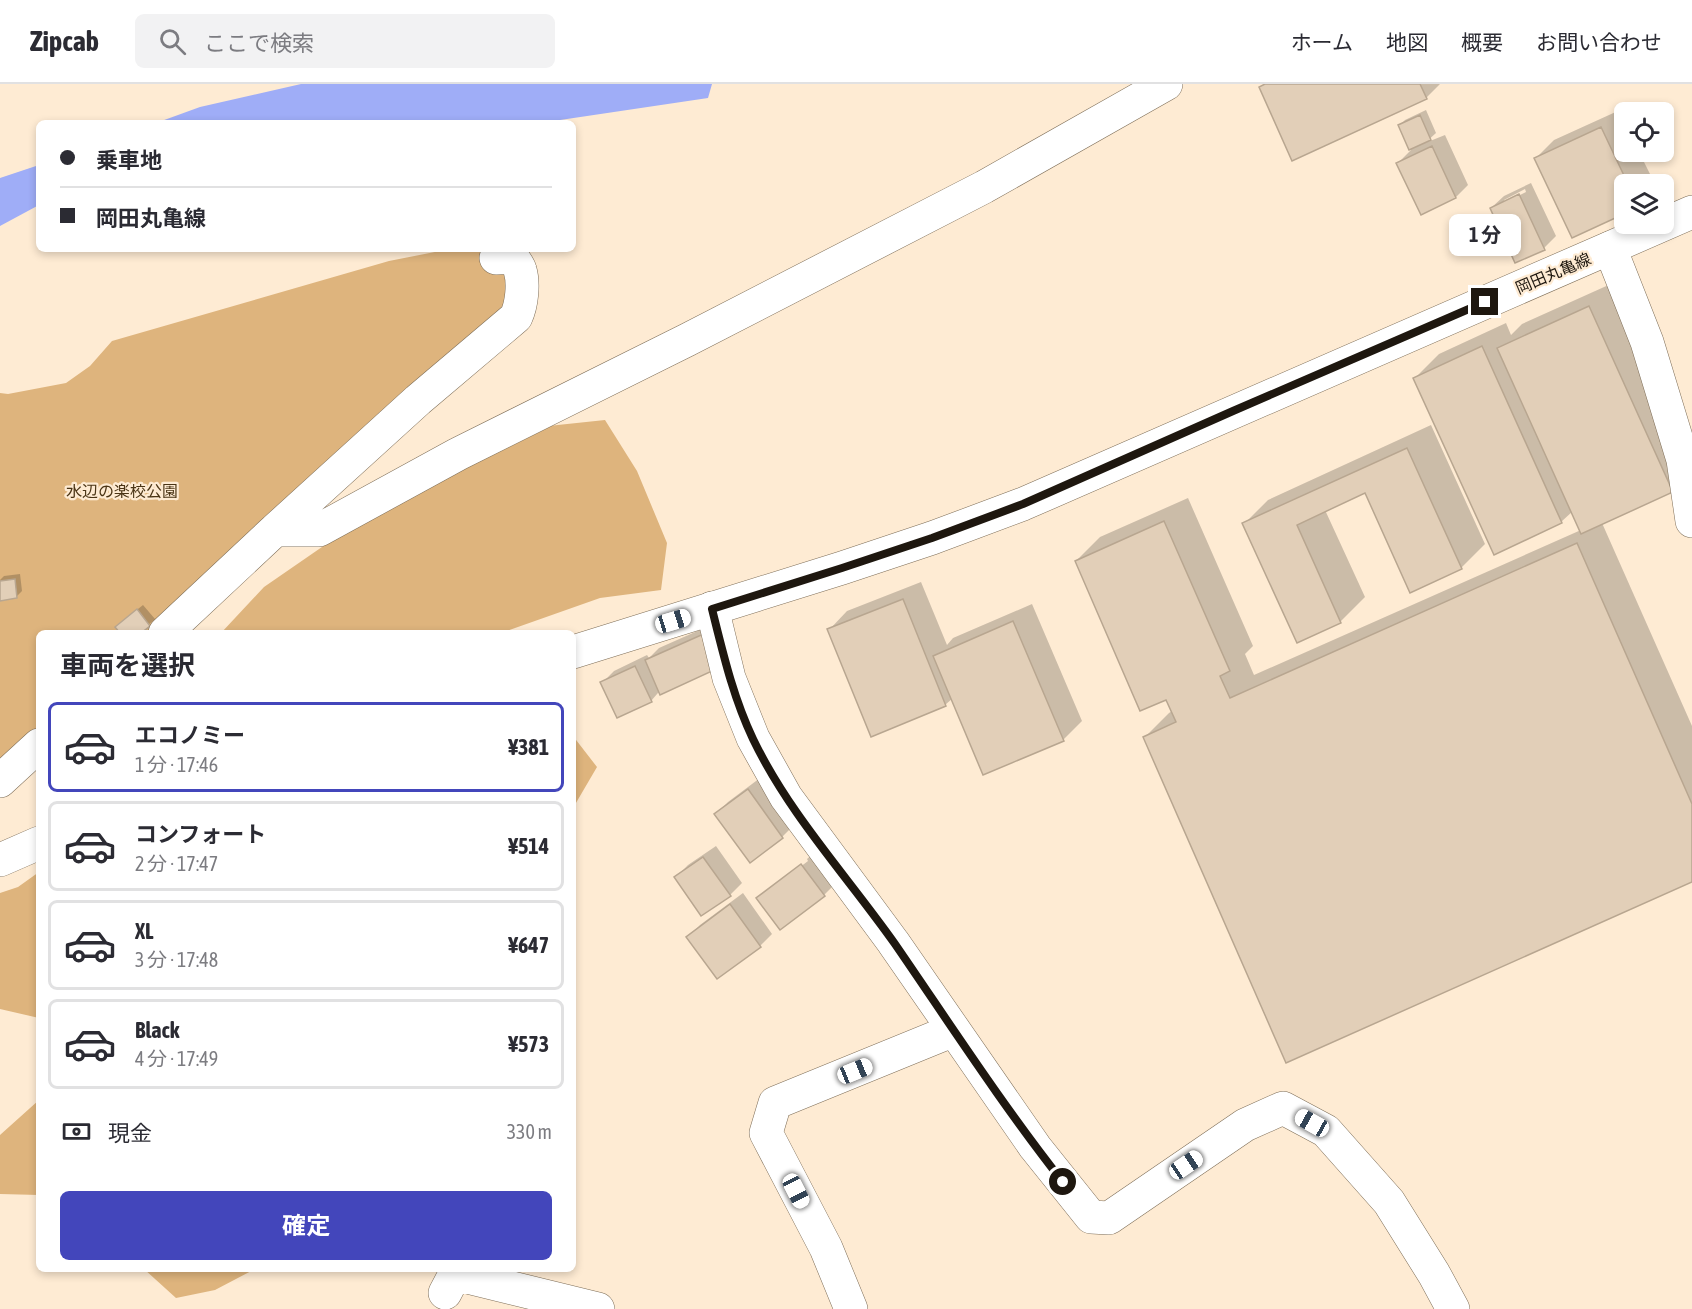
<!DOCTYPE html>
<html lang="ja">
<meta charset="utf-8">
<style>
:root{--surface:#fff;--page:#f2f2f3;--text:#2b2b33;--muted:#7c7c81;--line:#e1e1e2;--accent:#4346bb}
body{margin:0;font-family:"Asap Condensed","Noto Sans JP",sans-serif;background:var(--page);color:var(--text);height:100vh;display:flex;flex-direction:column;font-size:22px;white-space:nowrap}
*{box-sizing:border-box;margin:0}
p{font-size:20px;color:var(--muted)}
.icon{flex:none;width:33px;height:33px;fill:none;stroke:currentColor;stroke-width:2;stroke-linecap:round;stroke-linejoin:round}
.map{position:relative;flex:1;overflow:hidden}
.drawer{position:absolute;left:36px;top:546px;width:540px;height:642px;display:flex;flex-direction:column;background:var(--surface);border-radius:9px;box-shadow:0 3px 9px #0003}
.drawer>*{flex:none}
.banner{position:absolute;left:36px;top:36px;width:540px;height:132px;border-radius:9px;box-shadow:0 3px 9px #0003;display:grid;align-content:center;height:132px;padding:0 24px;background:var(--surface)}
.fabs{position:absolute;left:1614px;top:18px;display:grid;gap:12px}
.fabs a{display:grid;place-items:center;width:60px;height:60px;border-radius:9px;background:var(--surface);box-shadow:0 3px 9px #0003;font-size:30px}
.end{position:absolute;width:27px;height:27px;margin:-14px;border:8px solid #1e170f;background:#fff;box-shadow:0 0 0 3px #fff}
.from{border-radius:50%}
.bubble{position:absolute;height:42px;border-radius:9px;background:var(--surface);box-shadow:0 3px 9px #0003;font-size:20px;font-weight:700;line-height:42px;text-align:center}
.car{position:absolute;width:18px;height:36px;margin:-18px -9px;border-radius:8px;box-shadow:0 0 4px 2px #0007;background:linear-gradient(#fff 24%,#345 0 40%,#fff 0 76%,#345 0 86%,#fff 0)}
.banner b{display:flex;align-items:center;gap:21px;height:57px;font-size:22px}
.banner b+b{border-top:2px solid var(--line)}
.banner i{width:15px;height:15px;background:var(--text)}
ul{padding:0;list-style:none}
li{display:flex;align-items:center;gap:18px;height:90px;margin:0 12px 9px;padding:0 12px;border:3px solid var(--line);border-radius:9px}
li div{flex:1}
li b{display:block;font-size:22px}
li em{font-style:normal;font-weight:700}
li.on{border-color:var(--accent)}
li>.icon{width:54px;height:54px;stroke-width:1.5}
h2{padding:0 24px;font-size:27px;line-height:72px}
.pay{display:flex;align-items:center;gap:15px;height:66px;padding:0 24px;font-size:22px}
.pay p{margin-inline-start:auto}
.primary-button{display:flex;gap:12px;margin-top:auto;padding:12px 24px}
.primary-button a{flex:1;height:69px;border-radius:9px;background:var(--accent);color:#fff;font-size:24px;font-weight:700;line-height:69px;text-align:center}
header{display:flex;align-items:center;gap:36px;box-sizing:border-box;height:84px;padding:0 30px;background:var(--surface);border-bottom:2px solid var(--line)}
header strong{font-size:28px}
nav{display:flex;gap:33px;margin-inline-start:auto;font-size:21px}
.search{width:420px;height:54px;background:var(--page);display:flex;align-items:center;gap:15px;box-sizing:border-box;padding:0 21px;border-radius:9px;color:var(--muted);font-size:22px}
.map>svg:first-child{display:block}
.green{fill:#deb47d}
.water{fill:#9fadf7}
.shadow{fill:#0003;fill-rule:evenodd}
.building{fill:#e2cfb8;stroke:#b8a690;stroke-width:1.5}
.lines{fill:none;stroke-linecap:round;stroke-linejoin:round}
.street-casing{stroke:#7e6e58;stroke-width:34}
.secondary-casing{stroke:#7e6e58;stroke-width:34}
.street{stroke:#fff;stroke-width:33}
.secondary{stroke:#fff;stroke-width:33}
.route{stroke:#1e170f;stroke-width:8}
.labels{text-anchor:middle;stroke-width:4.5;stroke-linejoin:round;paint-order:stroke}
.street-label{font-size:16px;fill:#1e170f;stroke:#feebd3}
.park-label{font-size:16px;fill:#4a3415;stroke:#feebd3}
</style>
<header>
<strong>Zipcab</strong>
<div class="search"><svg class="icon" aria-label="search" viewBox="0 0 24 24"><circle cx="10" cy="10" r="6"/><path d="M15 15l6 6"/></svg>ここで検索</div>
<nav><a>ホーム</a><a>地図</a><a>概要</a><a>お問い合わせ</a></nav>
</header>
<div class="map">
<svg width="1692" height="1225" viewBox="0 0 1692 1225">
<rect width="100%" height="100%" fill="#feebd3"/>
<!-- green -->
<path class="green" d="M450 165H498L517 210 146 549H39V647L0 684V309L8 310 66 299 90 282 112 257 389 177Z
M605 336 637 387 667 459 661 506 600 514 501 549H221L264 503 364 434 520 345Z
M573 652 597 683 573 724Z
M39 788V934L0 925V809L18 803Z
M39 1016V1111L0 1110V1051Z
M144 1185H255L215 1206 176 1214Z"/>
<!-- water -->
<path class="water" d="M301 0H712L708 14 540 39H156L200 23Z
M39 81V121L0 142V94Z"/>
<!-- shadow -->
<path class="shadow" d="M1264 0H1440L1426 14 1261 3Z
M1426 26 1436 49 1425 59 1445 51 1468 101 1456 113 1421 129 1398 79 1411 66 1400 41 1405 36Z
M1620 26 1624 36V68H1639L1655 100H1624V128L1572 152 1536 74 1554 56Z
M1531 99 1556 152 1544 164 1491 124 1504 112ZM1525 105 1526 108 1504 119V116Z
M1613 199 1692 373 1672 407 1602 439 1692 642V797L1145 653 1169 629 1172 627 1167 614 1076 477 1100 453 1188 414 1253 562 1245 570 1254 591 1581 446 1573 427 1561 438 1415 294 1439 270 1506 239 1511 251 1522 240Z
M1431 341 1485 460 1461 484 1411 507 1365 407 1325 426 1365 513 1341 537 1298 557 1244 440 1268 416Z
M20 490 22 507 16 513 0 515V496L4 492Z
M921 498 947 561 953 554 1032 520 1082 637 1063 656 953 614 945 621 829 546 847 527Z
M143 521 155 535 139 549H122L123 537Z
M720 537 651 617 602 599 614 587 647 571 649 574 659 564Z
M760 694 794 741 782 753 716 730 728 718Z
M716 762 742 799 730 811 676 793 688 781Z
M814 769 836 799 824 811 758 814 770 803V806L808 777 807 775Z
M743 809 772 850 760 862 688 853 700 841Z"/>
<!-- building -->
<path class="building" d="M1265 0H1420L1427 15 1292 77 1259 3Z
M1420 31 1431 56 1409 66 1398 41Z
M1601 43 1628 100H1624V130L1572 154 1534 74Z
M1432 62 1456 114 1421 131 1396 79Z
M1519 110 1545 166 1515 179 1490 124Z
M1589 222 1673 408 1581 450 1497 264Z
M1482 262 1562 439 1494 471 1413 294Z
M1407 364 1462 485 1410 509 1365 409 1297 441 1341 539 1297 559 1242 439Z
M1164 437 1230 587 1220 592 1230 614 1577 459 1692 720V798L1286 979 1143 653 1176 638 1166 616 1140 627 1075 477Z
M15 495 17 514 0 517V497Z
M903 515 946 622 871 653 827 545Z
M137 525 150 542 141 549H120L115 543Z
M1013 537 1064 657 983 691 933 572Z
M708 548 723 582 660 611 645 576Z
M635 582 652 618 617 634 600 598Z
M748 705 783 754 750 779 714 730Z
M703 773 731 812 701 832 674 793Z
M801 780 825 812 780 846 756 814Z
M730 820 761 863 717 895 686 853Z"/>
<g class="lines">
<defs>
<path id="street" d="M1610 164 1647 258 1683 376 1692 437
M275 446 418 316 516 233C522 220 524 199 520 186 519 182 515 177 512 173L496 174
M712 524 729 594 753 654 786 713 893 858 1035 1063 1091 1133 1109 1134 1245 1041 1283 1024 1326 1047 1389 1118 1434 1190 1453 1225
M165 549 275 446H319L458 370 687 256 984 103 1166 0
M0 697 39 661
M445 1209 455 1190 598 1225
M851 1225 826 1164 766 1049 775 1019 954 946"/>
<path id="secondary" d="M573 568 842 484 932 454 1023 420 1692 128
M0 776 39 759"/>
</defs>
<!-- street casing -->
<use href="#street" class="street-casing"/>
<!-- secondary casing -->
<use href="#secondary" class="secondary-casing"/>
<!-- street -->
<use href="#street" class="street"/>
<!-- secondary -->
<use href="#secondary" class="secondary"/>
</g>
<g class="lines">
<!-- route -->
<path class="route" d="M1063 1098C1003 1022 950 940 895 860 847 792 789 730 753 655 733 613 723 569 712 525L842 484 932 454 1023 420 1233 327 1485 218"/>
</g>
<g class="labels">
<!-- street labels -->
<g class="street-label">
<text transform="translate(1553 189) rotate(-23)" y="6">岡田丸亀線</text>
</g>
<!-- park labels -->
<g class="park-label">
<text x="122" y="413">水辺の楽校公園</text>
</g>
</g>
</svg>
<div class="fabs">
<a><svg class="icon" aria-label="locate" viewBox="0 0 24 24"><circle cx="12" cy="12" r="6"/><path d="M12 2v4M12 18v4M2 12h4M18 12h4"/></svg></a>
<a><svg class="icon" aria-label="layers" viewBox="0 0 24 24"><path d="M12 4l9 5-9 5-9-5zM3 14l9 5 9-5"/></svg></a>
</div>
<i class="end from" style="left:1063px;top:1098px"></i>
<i class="end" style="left:1485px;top:218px"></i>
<div class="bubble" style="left:1449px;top:130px;width:72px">1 分</div>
<i class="car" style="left:673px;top:537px;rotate:73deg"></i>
<i class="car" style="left:855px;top:987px;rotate:68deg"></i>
<i class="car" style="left:1312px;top:1039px;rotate:299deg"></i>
<i class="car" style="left:1186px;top:1081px;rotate:56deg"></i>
<i class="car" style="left:796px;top:1107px;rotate:153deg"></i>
<div class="banner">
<b><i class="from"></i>乗車地</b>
<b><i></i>岡田丸亀線</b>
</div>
<section class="drawer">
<h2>車両を選択</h2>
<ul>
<li class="on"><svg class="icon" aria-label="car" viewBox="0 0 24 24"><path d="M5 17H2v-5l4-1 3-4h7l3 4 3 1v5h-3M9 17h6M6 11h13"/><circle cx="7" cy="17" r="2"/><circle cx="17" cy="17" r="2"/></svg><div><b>エコノミー</b><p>1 分 · 17:46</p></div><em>¥381</em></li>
<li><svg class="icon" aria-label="car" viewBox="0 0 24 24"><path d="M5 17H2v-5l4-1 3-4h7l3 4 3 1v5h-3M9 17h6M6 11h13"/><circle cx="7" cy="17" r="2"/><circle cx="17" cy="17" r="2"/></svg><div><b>コンフォート</b><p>2 分 · 17:47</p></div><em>¥514</em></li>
<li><svg class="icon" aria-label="car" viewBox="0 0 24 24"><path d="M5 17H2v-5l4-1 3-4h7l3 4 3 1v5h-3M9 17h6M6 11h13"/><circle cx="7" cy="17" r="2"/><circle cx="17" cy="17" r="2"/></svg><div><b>XL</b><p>3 分 · 17:48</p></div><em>¥647</em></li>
<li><svg class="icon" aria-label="car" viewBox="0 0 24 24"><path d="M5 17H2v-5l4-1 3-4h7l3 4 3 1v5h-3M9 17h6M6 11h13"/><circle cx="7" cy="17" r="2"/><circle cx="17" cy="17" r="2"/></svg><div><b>Black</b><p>4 分 · 17:49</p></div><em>¥573</em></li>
</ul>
<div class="pay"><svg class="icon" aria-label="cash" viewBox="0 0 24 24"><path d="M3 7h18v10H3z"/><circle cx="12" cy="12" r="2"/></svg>現金<p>330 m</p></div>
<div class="primary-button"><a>確定</a></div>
</section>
</div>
